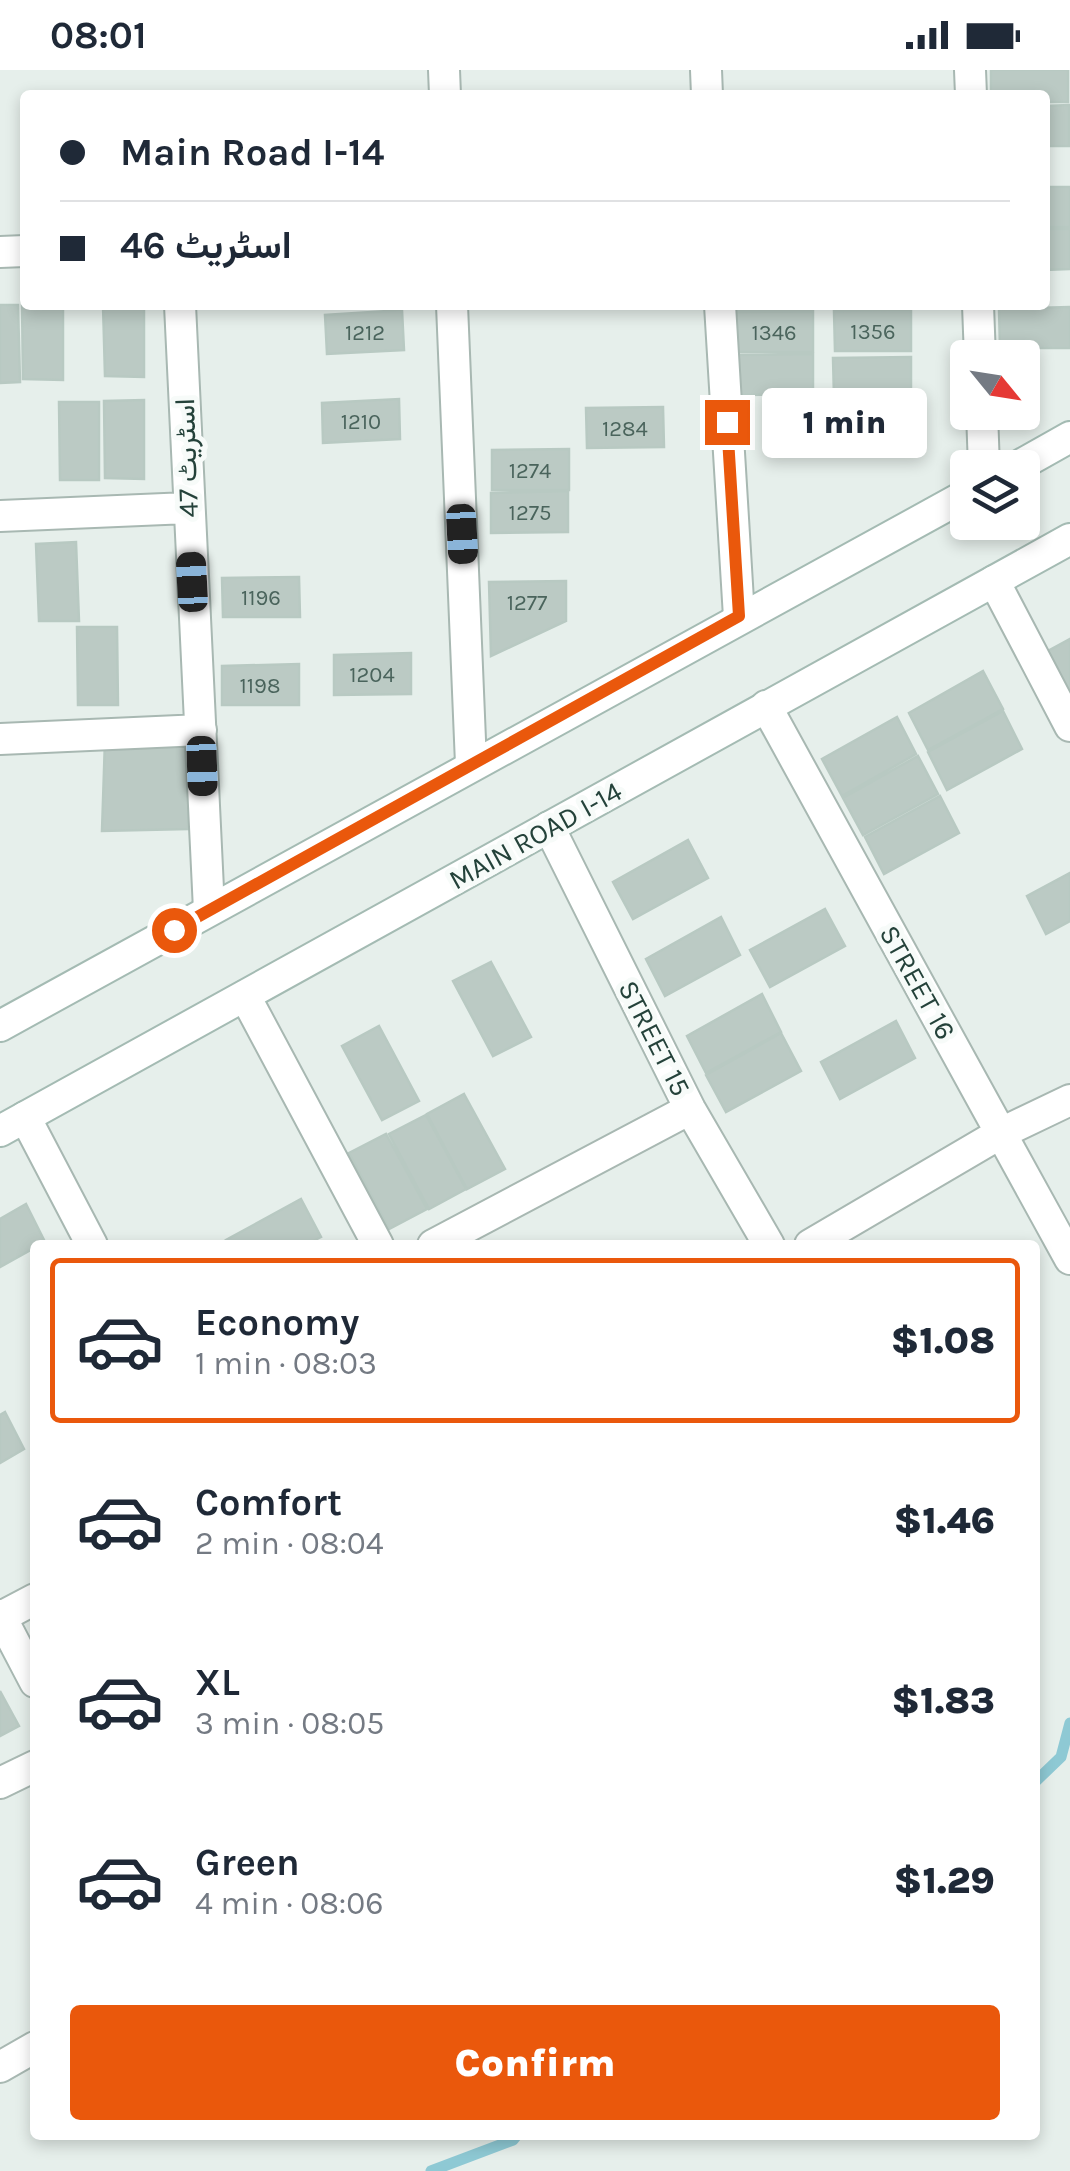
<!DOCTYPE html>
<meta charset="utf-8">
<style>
:root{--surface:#fff;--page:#f6f6f7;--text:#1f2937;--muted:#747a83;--line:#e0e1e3;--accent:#ea580c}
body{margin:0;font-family:Karla,Vazirmatn,sans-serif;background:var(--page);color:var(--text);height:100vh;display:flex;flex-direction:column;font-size:38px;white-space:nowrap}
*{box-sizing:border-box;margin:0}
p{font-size:32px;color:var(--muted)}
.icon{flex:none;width:55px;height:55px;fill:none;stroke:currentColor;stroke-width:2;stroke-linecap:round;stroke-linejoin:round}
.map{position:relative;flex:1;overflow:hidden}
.drawer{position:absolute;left:30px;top:1170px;width:1010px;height:900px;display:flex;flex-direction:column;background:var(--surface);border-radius:10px;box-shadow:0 5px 15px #0003}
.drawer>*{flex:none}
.banner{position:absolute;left:20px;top:20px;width:1030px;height:220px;border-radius:10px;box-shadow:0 5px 15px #0003;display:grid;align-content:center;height:220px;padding:0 40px;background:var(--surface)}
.needle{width:65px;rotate:120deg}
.tools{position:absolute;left:950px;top:270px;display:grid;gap:20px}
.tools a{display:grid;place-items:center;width:90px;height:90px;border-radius:10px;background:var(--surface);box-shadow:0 5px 15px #0003;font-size:50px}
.end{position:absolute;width:45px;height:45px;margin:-22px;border:12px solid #ea580c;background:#fff;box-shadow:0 0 0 5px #fff}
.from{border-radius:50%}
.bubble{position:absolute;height:70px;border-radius:10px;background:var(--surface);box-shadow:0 5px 15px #0003;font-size:32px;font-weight:800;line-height:70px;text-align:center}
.car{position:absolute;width:30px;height:60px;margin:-30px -15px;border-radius:12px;box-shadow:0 0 8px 2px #0007;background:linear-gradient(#222 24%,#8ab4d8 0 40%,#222 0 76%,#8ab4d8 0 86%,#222 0)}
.banner b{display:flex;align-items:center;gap:35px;height:95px;font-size:38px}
.banner b+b{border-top:2px solid var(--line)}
.banner i{width:25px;height:25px;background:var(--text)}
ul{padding:18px 0 0;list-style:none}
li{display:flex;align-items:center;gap:30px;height:165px;margin:0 20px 15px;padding:0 20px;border:5px solid transparent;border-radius:10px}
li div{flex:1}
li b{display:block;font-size:38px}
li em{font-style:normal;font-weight:800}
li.selected{border-color:var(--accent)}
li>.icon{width:90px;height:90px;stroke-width:1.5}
.cta{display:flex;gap:20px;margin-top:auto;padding:20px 40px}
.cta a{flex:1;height:115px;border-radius:10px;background:var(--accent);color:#fff;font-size:40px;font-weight:800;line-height:115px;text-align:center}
.status{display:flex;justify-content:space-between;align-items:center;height:70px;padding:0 50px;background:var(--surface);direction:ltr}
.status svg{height:28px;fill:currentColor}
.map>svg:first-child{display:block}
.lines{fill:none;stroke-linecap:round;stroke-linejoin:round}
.stream{stroke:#8ec9d4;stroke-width:11}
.building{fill:#bbcac4;stroke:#b8c9c2;stroke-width:2.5}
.street-casing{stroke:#a8b8b2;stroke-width:34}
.secondary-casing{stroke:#a4bbb3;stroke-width:34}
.street{stroke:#fff;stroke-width:30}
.secondary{stroke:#fff;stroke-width:30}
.route{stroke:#ea580c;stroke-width:12}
.labels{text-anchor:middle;stroke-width:10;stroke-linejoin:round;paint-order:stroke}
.number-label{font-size:22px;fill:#4a645c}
.street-label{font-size:28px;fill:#24423a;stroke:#f7fbf9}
</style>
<div class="status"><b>08:01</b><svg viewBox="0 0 49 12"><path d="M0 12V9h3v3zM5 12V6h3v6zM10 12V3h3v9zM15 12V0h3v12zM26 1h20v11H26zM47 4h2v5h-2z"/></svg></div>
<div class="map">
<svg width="1070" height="2101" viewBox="0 0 1070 2101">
<rect width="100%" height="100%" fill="#e6efeb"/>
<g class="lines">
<!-- stream -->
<path class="stream" d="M1035 1712 1061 1687 1070 1653
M431 2101 513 2070 517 2065"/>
</g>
<!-- building -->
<path class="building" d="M991 0H1068V32H1045V25H991Z
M1069 35V76H1045V36Z
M1045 117H1070V157H1045Z
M1045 159H1070V199L1045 200Z
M22 232 25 235H63V310L23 309Z
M0 235H18L20 312 0 313Z
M103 235H144V307L105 306Z
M735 235H812V240H735Z
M1070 237V278H1000L999 239Z
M402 240 404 280 327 284 325 245Z
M911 240V281H835L834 241Z
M813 241V282H735L736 242Z
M813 284V324L737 325 736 285Z
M911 287V327L834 328 833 288Z
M399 329 400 369 323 373 322 333Z
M144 330V409L105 408 104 331Z
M59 332H99V410H60Z
M663 337 664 377 587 378 586 338Z
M569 379V420H492V380Z
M568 421V462L491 463V423Z
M76 472 79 551H39L36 474Z
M299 507 300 547H223L222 508Z
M566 511V551L491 586 489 512Z
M77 557H117L118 635H78Z
M1070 569V626L1046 582Z
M411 583V624L334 625V585Z
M299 594V635H222V596Z
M983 601 1003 639 928 680 909 643Z
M1003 641 1022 679 947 720 928 682Z
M897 647 916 684 842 726 822 689Z
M189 669 188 759 102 761 105 670Z
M918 686 938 724 863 765 843 728Z
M940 726 959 763 884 804 865 767Z
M688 770 708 808 633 849 613 812Z
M1070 803V851L1046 864 1027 826Z
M825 839 845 876 770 917 750 880Z
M721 847 740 885 665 926 646 889Z
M491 892 531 967 493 986 453 911Z
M762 924 781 962 706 1003 687 966Z
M896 951 915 988 840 1029 821 992Z
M379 956 419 1031 382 1050 342 976Z
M781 963 801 1001 726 1042 706 1005Z
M464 1024 505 1099 467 1119 427 1044Z
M426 1045 466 1119 429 1139 389 1064Z
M386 1064 427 1139 389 1159 349 1083Z
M301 1129 321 1167 305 1175H229L226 1170Z
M26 1134 45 1172 0 1197V1149Z
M5 1342 24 1379 0 1393V1345Z
M0 1621 19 1656 0 1666Z"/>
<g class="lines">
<defs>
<path id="street" d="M444 0 445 25
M706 0 707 25
M970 0 971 25
M0 182 25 181
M180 235 209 840
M452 235 471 694
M720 235 739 547
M978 235 980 288
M982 342 984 398
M0 446 188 438
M994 511 1070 656
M766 636 1070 1189
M0 669 201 660
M549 757 690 1039 769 1175
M245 926 378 1175
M25 1047 92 1175
M433 1175 690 1039
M810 1175 1001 1063 1070 1030
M0 1545 35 1612
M1 1547 35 1529
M0 1713 35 1696
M0 1997 35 1977"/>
<path id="secondary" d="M1015 398 1070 367
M0 956 968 424
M0 1061 1070 469"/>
</defs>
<!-- street casing -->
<use href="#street" class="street-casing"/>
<!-- secondary casing -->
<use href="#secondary" class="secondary-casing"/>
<!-- street -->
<use href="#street" class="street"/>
<!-- secondary -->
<use href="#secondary" class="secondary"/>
</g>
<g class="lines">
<!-- route -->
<path class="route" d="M174 860 739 546 727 352"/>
</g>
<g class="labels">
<!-- number labels -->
<g class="number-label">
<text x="873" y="269">1356</text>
<text x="365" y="270">1212</text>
<text x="774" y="270">1346</text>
<text x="361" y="359">1210</text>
<text x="625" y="366">1284</text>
<text x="530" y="408">1274</text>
<text x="530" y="450">1275</text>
<text x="261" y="535">1196</text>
<text x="527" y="540">1277</text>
<text x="372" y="612">1204</text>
<text x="260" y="623">1198</text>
</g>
<!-- street labels -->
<g class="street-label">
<text transform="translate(186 388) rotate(-92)" y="10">اسٹریٹ 47</text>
<text transform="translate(535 765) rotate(-29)" y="10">MAIN ROAD I-14</text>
<text transform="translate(918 912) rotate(61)" y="10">STREET 16</text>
<text transform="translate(655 968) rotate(63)" y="10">STREET 15</text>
</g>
</g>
</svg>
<div class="tools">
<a><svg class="needle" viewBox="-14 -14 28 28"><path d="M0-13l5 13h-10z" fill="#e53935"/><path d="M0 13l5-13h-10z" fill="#747a83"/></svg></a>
<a><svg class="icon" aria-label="layers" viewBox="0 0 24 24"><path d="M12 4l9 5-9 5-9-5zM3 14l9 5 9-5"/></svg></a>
</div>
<i class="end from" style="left:174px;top:860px"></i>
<i class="end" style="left:727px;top:352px"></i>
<div class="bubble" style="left:762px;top:318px;width:165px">1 min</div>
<i class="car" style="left:462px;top:464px;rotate:177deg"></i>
<i class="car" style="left:192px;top:512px;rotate:357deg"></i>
<i class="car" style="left:202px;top:696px;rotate:178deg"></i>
<div class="banner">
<b><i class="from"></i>Main Road I-14</b>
<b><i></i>اسٹریٹ 46</b>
</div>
<section class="drawer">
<ul>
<li class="selected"><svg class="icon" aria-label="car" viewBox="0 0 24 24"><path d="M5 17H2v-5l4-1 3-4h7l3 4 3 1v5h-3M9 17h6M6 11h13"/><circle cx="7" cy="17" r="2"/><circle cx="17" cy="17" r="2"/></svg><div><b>Economy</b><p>1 min · 08:03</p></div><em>$1.08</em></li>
<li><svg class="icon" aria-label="car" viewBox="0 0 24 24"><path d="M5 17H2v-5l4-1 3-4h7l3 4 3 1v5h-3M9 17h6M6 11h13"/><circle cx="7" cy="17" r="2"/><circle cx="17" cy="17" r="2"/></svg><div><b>Comfort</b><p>2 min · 08:04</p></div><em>$1.46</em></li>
<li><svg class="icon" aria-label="car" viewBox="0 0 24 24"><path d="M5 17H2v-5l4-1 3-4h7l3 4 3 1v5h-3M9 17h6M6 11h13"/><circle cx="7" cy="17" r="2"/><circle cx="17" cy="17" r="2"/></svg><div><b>XL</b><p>3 min · 08:05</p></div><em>$1.83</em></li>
<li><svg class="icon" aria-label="car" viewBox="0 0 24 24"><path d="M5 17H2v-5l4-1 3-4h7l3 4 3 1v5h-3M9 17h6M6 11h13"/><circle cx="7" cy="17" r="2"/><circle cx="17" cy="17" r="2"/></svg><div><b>Green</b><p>4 min · 08:06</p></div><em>$1.29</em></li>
</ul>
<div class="cta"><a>Confirm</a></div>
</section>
</div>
